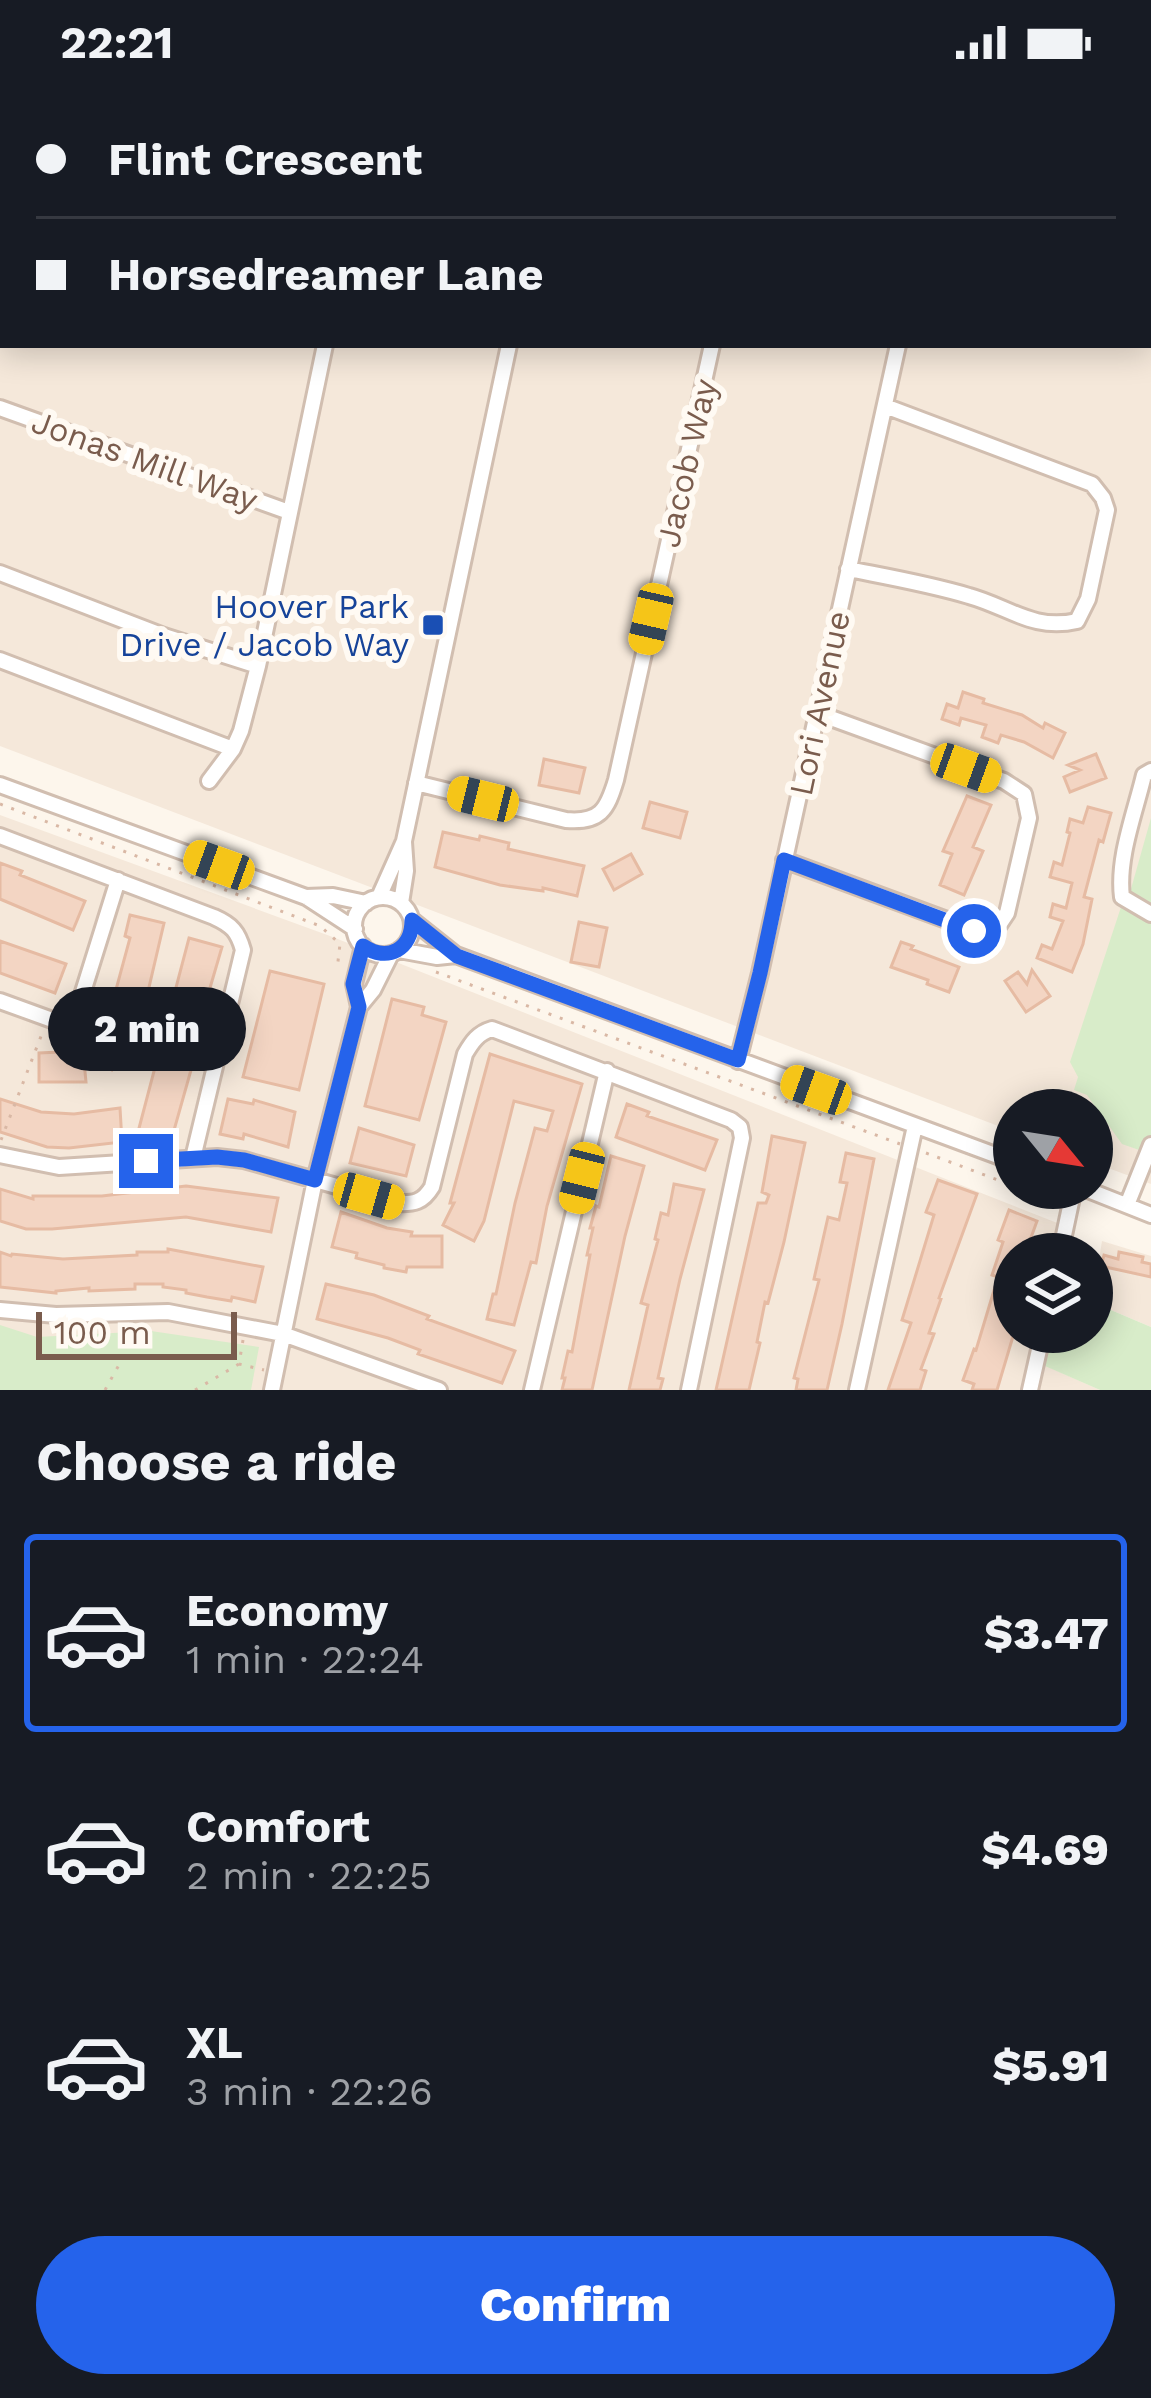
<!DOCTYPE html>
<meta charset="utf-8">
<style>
:root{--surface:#171b24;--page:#242831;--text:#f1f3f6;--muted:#9ea1a6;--line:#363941;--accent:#2563eb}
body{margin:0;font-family:"Work Sans",sans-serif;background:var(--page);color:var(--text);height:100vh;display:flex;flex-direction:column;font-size:45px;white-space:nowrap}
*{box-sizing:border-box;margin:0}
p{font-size:39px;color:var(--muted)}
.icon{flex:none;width:66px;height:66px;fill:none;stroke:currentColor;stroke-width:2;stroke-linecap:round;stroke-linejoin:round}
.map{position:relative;height:1306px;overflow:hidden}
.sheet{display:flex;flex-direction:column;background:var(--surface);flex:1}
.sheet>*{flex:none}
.guide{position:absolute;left:0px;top:0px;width:1152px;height:264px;box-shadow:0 6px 30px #0003;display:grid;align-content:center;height:264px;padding:0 36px;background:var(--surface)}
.needle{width:78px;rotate:120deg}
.controls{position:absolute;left:993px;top:1005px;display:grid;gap:24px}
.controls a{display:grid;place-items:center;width:120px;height:120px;border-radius:50%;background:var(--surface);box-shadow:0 6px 30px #0003;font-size:60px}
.scale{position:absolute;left:36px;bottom:30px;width:201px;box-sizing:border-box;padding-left:12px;border:6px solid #7a5c4d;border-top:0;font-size:33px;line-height:42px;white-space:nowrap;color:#7a5c4d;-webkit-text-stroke:9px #fffaf3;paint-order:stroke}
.end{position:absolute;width:54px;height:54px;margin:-27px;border:15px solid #2563eb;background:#fff;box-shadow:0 0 0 6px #fff}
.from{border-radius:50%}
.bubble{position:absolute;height:84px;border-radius:42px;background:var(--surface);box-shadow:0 6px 30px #0003;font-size:39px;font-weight:800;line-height:84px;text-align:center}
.car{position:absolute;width:36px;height:72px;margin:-36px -18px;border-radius:15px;box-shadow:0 0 9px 3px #0007;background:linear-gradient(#f5c518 24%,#345 0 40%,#f5c518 0 76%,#345 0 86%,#f5c518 0)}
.guide b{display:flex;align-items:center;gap:42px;height:114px;font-size:45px}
.guide b+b{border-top:3px solid var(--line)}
.guide i{width:30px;height:30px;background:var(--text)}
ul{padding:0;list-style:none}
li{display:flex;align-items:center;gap:36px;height:198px;margin:0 24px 18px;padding:0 12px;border:6px solid transparent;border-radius:12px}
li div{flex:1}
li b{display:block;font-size:45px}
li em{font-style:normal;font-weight:800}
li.current{border-color:var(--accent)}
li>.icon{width:108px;height:108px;stroke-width:1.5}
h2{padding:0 36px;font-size:54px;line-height:144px}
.cta{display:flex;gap:24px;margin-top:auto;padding:24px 36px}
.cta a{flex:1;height:138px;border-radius:72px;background:var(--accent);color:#fff;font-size:48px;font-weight:800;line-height:138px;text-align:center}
.status{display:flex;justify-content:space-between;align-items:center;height:84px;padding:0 60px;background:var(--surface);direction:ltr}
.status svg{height:33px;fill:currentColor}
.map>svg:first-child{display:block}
.residential{fill:#f5e8da;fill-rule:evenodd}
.green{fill:#d8ecc9}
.building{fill:#f3d5c3;stroke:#e6bba3;stroke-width:3}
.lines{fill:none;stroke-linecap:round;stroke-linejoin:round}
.minor-casing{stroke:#d1beb0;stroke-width:20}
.path{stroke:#d9b8a5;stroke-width:3;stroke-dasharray:3 9;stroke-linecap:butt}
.minor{stroke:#fff;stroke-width:14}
.route{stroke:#2563eb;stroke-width:15}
.transit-dot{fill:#1a4fb4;stroke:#fffaf3;stroke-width:4.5}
.labels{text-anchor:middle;stroke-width:12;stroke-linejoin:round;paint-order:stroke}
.street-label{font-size:33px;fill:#7a5c4d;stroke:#fffaf3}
.transit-label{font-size:33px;fill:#164399;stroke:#fffaf3;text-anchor:end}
</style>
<div class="status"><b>22:21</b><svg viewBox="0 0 49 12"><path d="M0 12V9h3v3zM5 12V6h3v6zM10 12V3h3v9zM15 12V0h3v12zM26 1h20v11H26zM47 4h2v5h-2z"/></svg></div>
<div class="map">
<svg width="1151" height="1306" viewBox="0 0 1151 1306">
<rect width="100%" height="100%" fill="#fdf6ec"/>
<!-- residential -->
<path class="residential" d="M0 0H1151V1100L1092 1078V1026H1014V1048L0 662ZM3 3H1149V261H3Z
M0 731 330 852 1075 1146 1070 1170H1014V1248H1053L1046 1282 1100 1306H0Z
M1102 1157 1151 1172V1243L1092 1218Z"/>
<!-- green -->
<path class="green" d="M1151 734V1059L1142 1067 1122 1060 1087 1011 1074 1006 1078 993 1070 978 1122 820 1127 819Z
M1092 1218 1151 1243V1306H1100L1045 1282 1053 1248H1092Z
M0 1241 37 1253 151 1247 259 1263 251 1306H0Z"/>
<!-- building -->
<path class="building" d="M963 608 984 615 983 619 1022 631 1043 644 1045 639 1065 649 1053 674 1024 658 1001 651 998 659 982 653 986 641 961 634 959 641 942 635 947 620 958 624Z
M1096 670 1106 694 1070 708 1064 693 1080 686 1068 681Z
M544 675 585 684 579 709 539 701Z
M967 712 991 721 973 763 983 767 964 811 940 801 952 770 943 767Z
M650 718 687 728 680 754 643 744Z
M1088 723 1111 729 1103 758 1099 756 1084 813 1092 815 1083 860 1072 888 1037 874 1042 861 1052 865 1063 837 1050 833 1053 820 1066 824 1072 799 1050 793 1054 778 1062 781 1070 749 1067 748 1070 735 1083 739Z
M443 748 479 756 480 752 509 759 508 765 584 782 577 812 543 804V807L500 801 435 783Z
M631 770 642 790 614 806 603 785Z
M0 779 22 787 20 791 85 817 73 846 0 815Z
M130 831 164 839 139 946 123 968 125 971 112 986 86 964 117 926 111 924 130 854 125 852Z
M579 838 607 844 599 883 571 878Z
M189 854 222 863 195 955 187 985 191 986 171 1057 138 1048Z
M0 857 66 880 55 909 0 889Z
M901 858 913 862 911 865 959 883 949 908 927 900 928 896 891 883Z
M1032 886 1050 912 1026 928 1005 897 1018 888 1027 900Z
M270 887 324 900 299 1006 243 993Z
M392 915 424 923 422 931 446 938 419 1036 365 1022Z
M83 967 86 998H39V969Z
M490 970 582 1000 547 1122 536 1179 531 1178 514 1241 487 1235 493 1210H496L515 1119 535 1044 547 1047 553 1027 514 1017 484 1137 474 1157 443 1141 454 1119H450Z
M0 1015 41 1028 74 1030 120 1024 122 1058 69 1064 47 1063 0 1048Z
M228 1015 253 1020 254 1016 295 1028 288 1063 244 1050 243 1055 220 1050Z
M627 1020 649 1028 647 1032 717 1056 705 1086 616 1053Z
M359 1044 414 1061 406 1092 350 1079Z
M772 1052 805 1059 784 1158 768 1219 765 1218 757 1258 760 1259 749 1306H716L758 1119H766L769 1111 762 1108Z
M846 1069 874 1075 842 1240 827 1306H796L798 1295 794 1294 819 1196 814 1195 828 1133 839 1136 847 1099 840 1098Z
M611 1072 644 1082 625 1152 592 1306H562L565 1294H562L568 1267 572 1268 590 1171H587L593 1144H590L596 1122 599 1123Z
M938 1096 977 1110 939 1214 941 1215 929 1249 934 1250 921 1285 926 1287 920 1306H888L911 1239 902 1236 934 1131 926 1128Z
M674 1100 704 1106 680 1195 658 1294 663 1295 660 1306H629L648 1221 641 1219 658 1156 655 1155 661 1129 668 1131Z
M186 1102 278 1114 271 1148 186 1133 52 1145H26L0 1137V1105L33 1115V1112H102Z
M1009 1126 1037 1137 1025 1170H1014V1223L1008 1240 1014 1242V1249L997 1306H972L974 1300 963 1296 974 1265 976 1266 998 1193 992 1191 1003 1158 998 1156Z
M341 1128 387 1144 412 1148 411 1152H442V1183H407L406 1188 384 1184V1181L356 1174 357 1169 332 1163Z
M168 1165 263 1183 255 1218 232 1213 231 1217 207 1213 186 1209V1206L163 1203V1200H135V1205L89 1207V1204L56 1207V1209L0 1203V1168L11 1172 12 1170 63 1175 137 1171V1168H168Z
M1119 1168 1143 1173 1142 1178 1151 1180V1193L1101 1182 1104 1171 1118 1175Z
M326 1200 374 1211 429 1232 427 1235 515 1267 502 1299 418 1270 420 1266 388 1254 317 1235Z"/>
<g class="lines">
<defs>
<path id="minor" d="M1017 0 1025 3
M381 3V0
M565 3 566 0
M771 3 772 0
M960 3 961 0
M0 11 3 12
M1149 47 1151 48
M0 165 3 166
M1149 242 1151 243
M0 324 289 428
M848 485C888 493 929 500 969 512 1009 523 1033 547 1077 537L1088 515 1107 426 1103 414 1092 400 885 322
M0 489 164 552 258 582
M0 576 233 665
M1151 687 1144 691C1135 729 1117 774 1122 813L1151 830
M209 697 233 665 241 647 258 582 325 261
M416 699 566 736C600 739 607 726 616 696L712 261
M0 701 306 813 355 845
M0 752 214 833C232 841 238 848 243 866L193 1074
M784 776 982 849 999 841 1007 829 1029 734 1024 710 1004 697 817 629
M306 813 333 812 366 819
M379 813 404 757 509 261
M354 842a29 29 0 1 1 58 0a29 29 0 1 1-58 0Z
M401 819 406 787 404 758
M412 836 456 871 1014 1078
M399 866 437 873 456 871
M0 917 55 937 78 924 118 796
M359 923 354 900 363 862
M738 977 760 889 898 261
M0 1071 59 1083 217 1073 244 1076 397 1119C414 1120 423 1118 432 1103L465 970C472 958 478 949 492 945L731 1036 740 1043 742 1054 689 1306
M1083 1104 1151 1131
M1127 1121 1151 1061
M1060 1170 1074 1104
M0 1226 56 1231 168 1228 283 1250 439 1306
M272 1306 315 1096 359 923 373 906 391 870
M532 1306 607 987
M857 1306 915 1042
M1030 1306 1043 1248"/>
</defs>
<!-- minor casing -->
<use href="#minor" class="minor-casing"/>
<!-- path -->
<path class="path" d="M0 720 320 842 340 860 337 886
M436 888 900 1060
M1 1056 43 947
M926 1069 1014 1102
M1018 1104 1056 1118
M243 1256 239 1280 264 1286
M105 1306 120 1279 125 1243
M195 1306 239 1280"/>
<!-- minor -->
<use href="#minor" class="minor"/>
</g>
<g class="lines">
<!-- route -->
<path class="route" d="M146 1077 217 1073 244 1076 315 1096 359 923 353 900 363 862C388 879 412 865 412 836L457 872 738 976 760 889 784 776 974 847"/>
</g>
<!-- markers -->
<rect class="transit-dot" x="421" y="529" width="24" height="24" rx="6"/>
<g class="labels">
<!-- street labels -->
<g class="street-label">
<text transform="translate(145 376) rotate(20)" y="12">Jonas Mill Way</text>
<text transform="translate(686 379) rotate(-77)" y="12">Jacob Way</text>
<text transform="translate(819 619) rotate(-78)" y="12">Lori Avenue</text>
</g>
<!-- transit labels -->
<g class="transit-label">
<text x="409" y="534">Hoover Park<tspan x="409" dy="38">Drive / Jacob Way</tspan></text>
</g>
</g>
</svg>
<div class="controls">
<a><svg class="needle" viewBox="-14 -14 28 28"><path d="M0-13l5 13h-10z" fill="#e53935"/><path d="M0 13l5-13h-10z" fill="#9ea1a6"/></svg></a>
<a><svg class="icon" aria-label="layers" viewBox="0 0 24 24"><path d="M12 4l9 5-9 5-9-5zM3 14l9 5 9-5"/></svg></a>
</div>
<div class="scale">100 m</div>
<i class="end from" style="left:974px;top:847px"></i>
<i class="end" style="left:146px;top:1077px"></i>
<div class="bubble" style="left:48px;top:903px;width:198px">2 min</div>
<i class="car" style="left:651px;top:535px;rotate:193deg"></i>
<i class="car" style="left:966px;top:684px;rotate:110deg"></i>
<i class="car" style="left:483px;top:715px;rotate:284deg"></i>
<i class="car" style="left:219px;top:781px;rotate:290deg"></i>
<i class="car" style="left:816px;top:1006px;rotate:290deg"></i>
<i class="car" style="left:582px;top:1094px;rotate:194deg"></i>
<i class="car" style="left:369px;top:1112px;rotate:106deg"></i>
<div class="guide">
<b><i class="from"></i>Flint Crescent</b>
<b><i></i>Horsedreamer Lane</b>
</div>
</div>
<section class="sheet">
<h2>Choose a ride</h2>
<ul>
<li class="current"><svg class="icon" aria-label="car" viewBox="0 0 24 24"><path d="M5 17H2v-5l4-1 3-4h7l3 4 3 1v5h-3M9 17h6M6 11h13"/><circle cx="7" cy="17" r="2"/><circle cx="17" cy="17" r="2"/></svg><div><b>Economy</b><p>1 min · 22:24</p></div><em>$3.47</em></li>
<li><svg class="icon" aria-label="car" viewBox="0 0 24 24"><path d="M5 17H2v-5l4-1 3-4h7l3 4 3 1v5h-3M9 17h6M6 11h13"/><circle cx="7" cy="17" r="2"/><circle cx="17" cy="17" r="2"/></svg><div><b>Comfort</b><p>2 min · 22:25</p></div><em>$4.69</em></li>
<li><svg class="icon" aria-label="car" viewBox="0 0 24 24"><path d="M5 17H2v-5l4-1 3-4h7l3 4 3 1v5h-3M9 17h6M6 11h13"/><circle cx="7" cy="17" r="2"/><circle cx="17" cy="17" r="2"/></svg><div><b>XL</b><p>3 min · 22:26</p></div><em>$5.91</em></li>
</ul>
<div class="cta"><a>Confirm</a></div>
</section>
